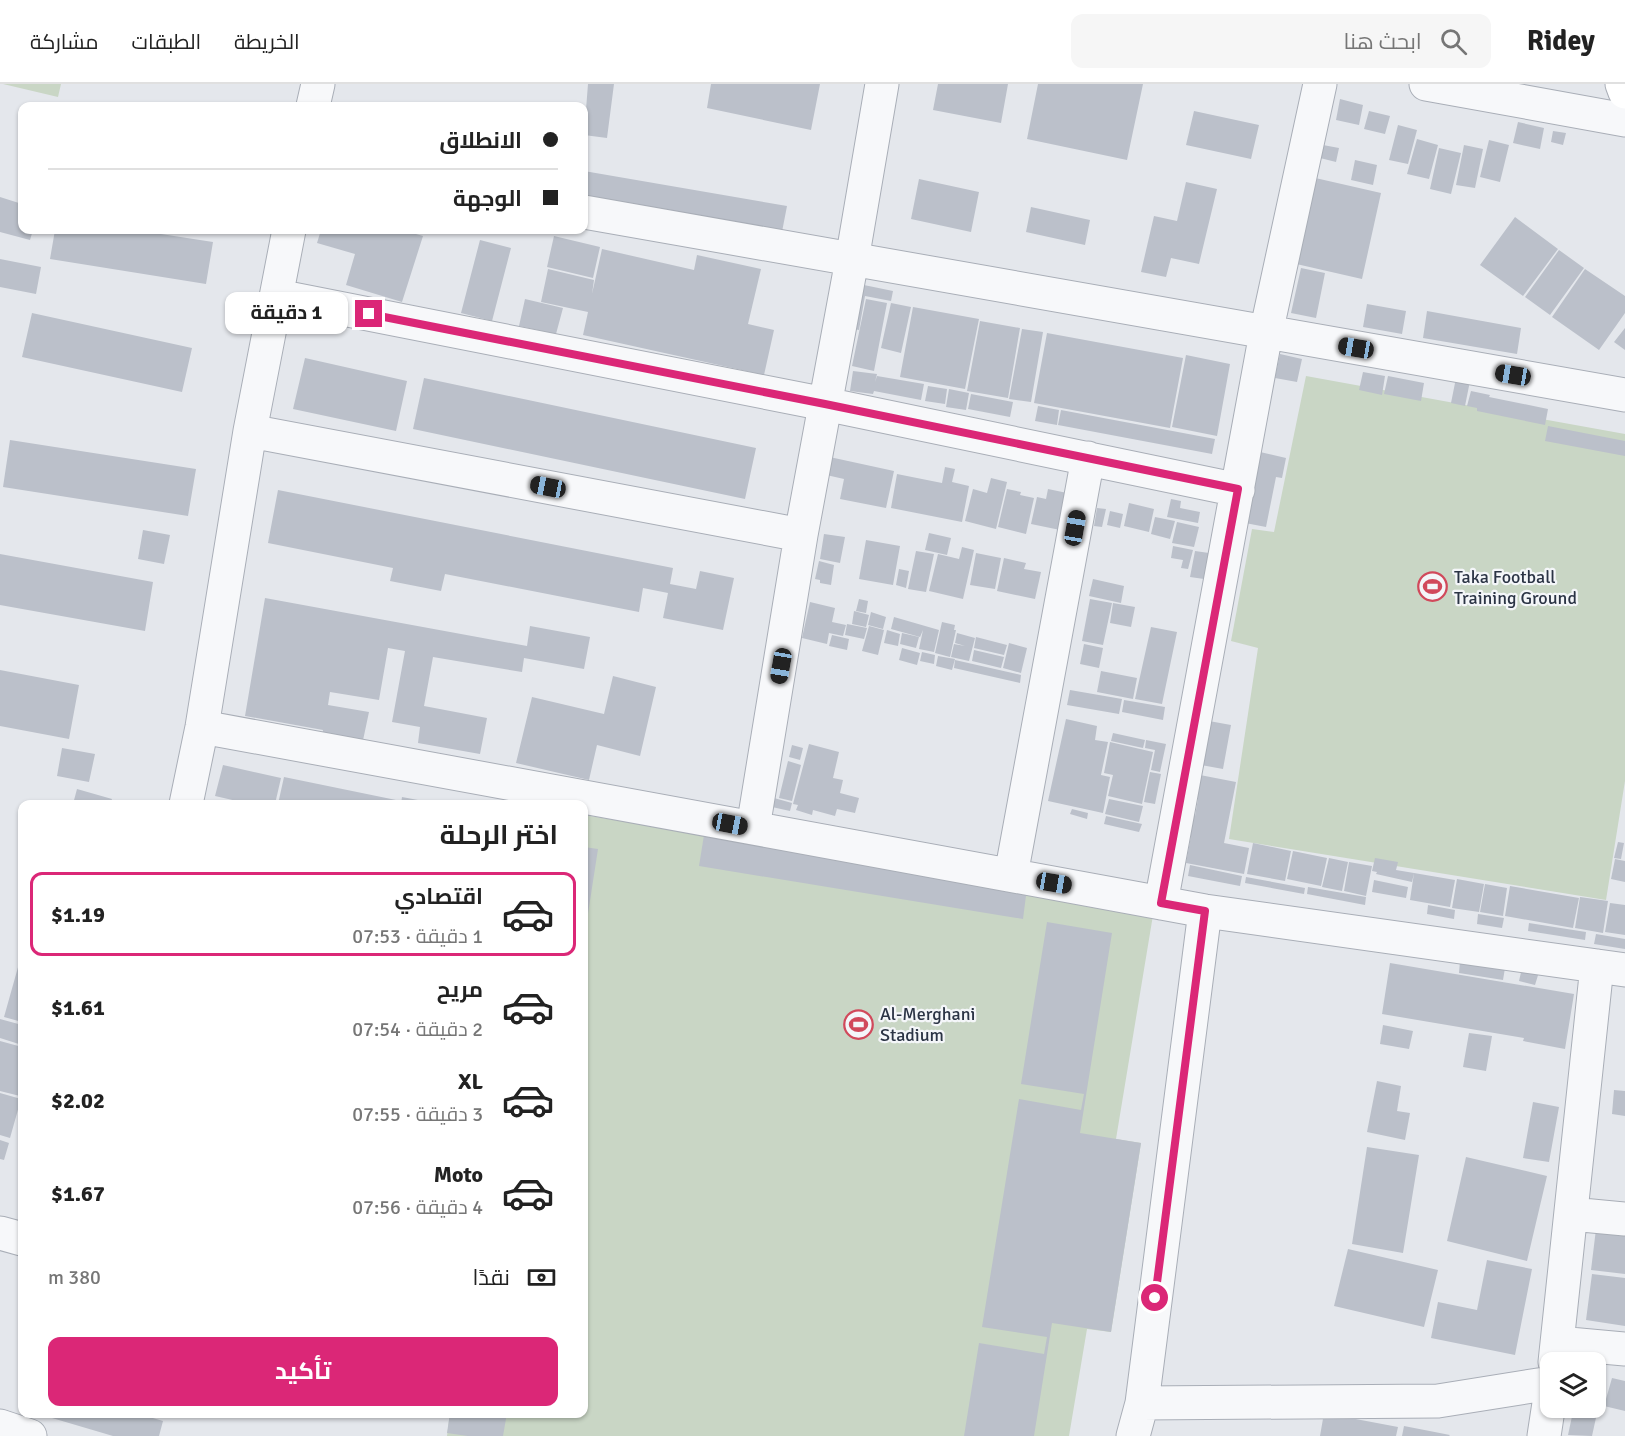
<!DOCTYPE html>
<html lang="ar">
<meta charset="utf-8">
<style>
:root{--surface:#fff;--page:#f6f6f6;--text:#222;--muted:#767676;--line:#e0e0e0;--accent:#db2777}
body{margin:0;font-family:Signika,Cairo,sans-serif;background:var(--page);color:var(--text);direction:rtl;height:100vh;display:flex;flex-direction:column;font-size:22px;white-space:nowrap}
*{box-sizing:border-box;margin:0}
p{font-size:20px;color:var(--muted)}
.icon{flex:none;width:33px;height:33px;fill:none;stroke:currentColor;stroke-width:2;stroke-linecap:round;stroke-linejoin:round}
.map{position:relative;flex:1;overflow:hidden;direction:ltr}
.panel{position:absolute;left:18px;top:716px;width:570px;height:618px;display:flex;flex-direction:column;background:var(--surface);border-radius:12px;box-shadow:0 2px 4px #0004;direction:rtl}
.panel>*{flex:none}
.guide{position:absolute;left:18px;top:18px;width:570px;height:132px;border-radius:12px;box-shadow:0 2px 4px #0004;direction:rtl;display:grid;align-content:center;height:132px;padding:0 30px;background:var(--surface)}
.controls{position:absolute;left:1540px;top:1268px;display:grid;gap:12px}
.controls a{display:grid;place-items:center;width:66px;height:66px;border-radius:12px;background:var(--surface);box-shadow:0 2px 4px #0004;font-size:30px}
.end{position:absolute;width:27px;height:27px;margin:-14px;border:8px solid #db2777;background:#fff;box-shadow:0 0 0 3px #fff}
.from{border-radius:50%}
.bubble{position:absolute;height:42px;border-radius:12px;background:var(--surface);box-shadow:0 2px 4px #0004;font-size:20px;font-weight:700;line-height:42px;text-align:center;direction:rtl}
.car{position:absolute;width:18px;height:36px;margin:-18px -9px;border-radius:8px;box-shadow:0 0 4px 2px #0007;background:linear-gradient(#222 24%,#8ab4d8 0 40%,#222 0 76%,#8ab4d8 0 86%,#222 0)}
.guide b{display:flex;align-items:center;gap:21px;height:57px;font-size:22px}
.guide b+b{border-top:2px solid var(--line)}
.guide i{width:15px;height:15px;background:var(--text)}
ul{padding:0;list-style:none}
li{display:flex;align-items:center;gap:18px;height:84px;margin:0 12px 9px;padding:0 18px;border:3px solid transparent;border-radius:12px}
li div{flex:1}
li b{display:block;font-size:22px}
li em{font-style:normal;font-weight:700}
li.selected{border-color:var(--accent)}
li>.icon{width:54px;height:54px;stroke-width:1.5}
h2{padding:0 30px;font-size:27px;line-height:72px}
.pay{display:flex;align-items:center;gap:15px;height:66px;padding:0 30px;font-size:22px}
.pay p{margin-inline-start:auto}
.primary-button{display:flex;gap:12px;margin-top:auto;padding:12px 30px}
.primary-button a{flex:1;height:69px;border-radius:12px;background:var(--accent);color:#fff;font-size:24px;font-weight:700;line-height:69px;text-align:center}
header{display:flex;align-items:center;gap:36px;box-sizing:border-box;height:84px;padding:0 30px;background:var(--surface);border-bottom:2px solid var(--line)}
header strong{font-size:28px}
nav{display:flex;gap:33px;margin-inline-start:auto;font-size:21px}
.search{width:420px;height:54px;background:var(--page);display:flex;align-items:center;gap:15px;box-sizing:border-box;padding:0 21px;border-radius:12px;color:var(--muted);font-size:22px}
.map>svg:first-child{display:block}
.green{fill:#c9d6c5}
.building{fill:#bbc0ca}
.lines{fill:none;stroke-linecap:round;stroke-linejoin:round}
.street-casing{stroke:#a9aeb7;stroke-width:35}
.secondary-casing{stroke:#a9aeb7;stroke-width:35}
.street{stroke:#f7f8fa;stroke-width:33}
.secondary{stroke:#fff;stroke-width:33}
.route{stroke:#db2777;stroke-width:8}
.labels{text-anchor:middle;stroke-width:4.5;stroke-linejoin:round;paint-order:stroke}
.poi-label{font-size:18px;fill:#2b3445;stroke:#f4f6f9;text-anchor:start}
</style>
<header>
<strong>Ridey</strong>
<div class="search"><svg class="icon" aria-label="search" viewBox="0 0 24 24"><circle cx="10" cy="10" r="6"/><path d="M15 15l6 6"/></svg>ابحث هنا</div>
<nav><a>الخريطة</a><a>الطبقات</a><a>مشاركة</a></nav>
</header>
<div class="map">
<svg width="1625" height="1352" viewBox="0 0 1625 1352">
<rect width="100%" height="100%" fill="#e4e7ec"/>
<!-- green -->
<path class="green" d="M3 0H61L58 13Z
M1306 292 1625 350V697L1606 816 1229 755 1258 564 1231 557 1252 445 1274 448Z
M584 731 1154 825 1116 1055 1141 1059 1111 1248 1087 1245 1069 1352H447L450 1329H584Z"/>
<!-- building -->
<path class="building" d="M588 0H614L607 54 584 51Z
M711 0H820L811 46 707 24Z
M938 0H1008L1001 39 933 26Z
M1038 0H1143L1127 76 1027 55Z
M1340 15 1363 21 1359 41 1336 36Z
M1194 27 1259 41 1251 75 1186 61Z
M1369 27 1390 32 1385 50 1364 45Z
M1518 38 1544 44 1540 65 1513 59Z
M1398 41 1417 46 1408 80 1389 76Z
M1553 47 1566 49 1563 61 1551 58Z
M1417 55 1438 61 1429 95 1407 90Z
M1489 56 1509 61 1500 98 1480 93Z
M1323 61 1339 64 1336 78 1320 74Z
M1464 61 1483 65 1475 104 1456 101Z
M1439 64 1461 69 1451 110 1430 105Z
M1355 76 1377 81 1373 101 1351 96Z
M584 87 787 122 781 153 584 119Z
M1311 93 1381 109 1362 195 1292 179Z
M919 95 979 108 971 148 911 135Z
M1186 98 1217 105 1199 180 1171 174 1166 193 1141 188 1154 132 1177 137Z
M0 113 22 120V146H33L30 156 0 148Z
M1031 123 1090 136 1085 161 1026 148Z
M1515 133 1558 165 1523 212 1480 181Z
M55 146H135L213 158 206 200 50 175Z
M321 146H402L423 152 402 218 346 201 355 170 317 159Z
M554 152 600 163 593 194 547 183Z
M480 156 511 164 492 237 461 229Z
M602 165 694 186 697 171 761 185 748 240 774 246 764 291 583 251 588 228 541 218 548 185 594 196 592 210Z
M1559 166 1584 184 1550 231 1525 213Z
M0 175 41 183 36 210 0 203Z
M1301 184 1325 189 1316 234 1291 229Z
M1585 185 1625 212V229L1599 266 1552 233Z
M859 200 893 207 891 217 865 212 859 246 850 244Z
M525 215 563 224 556 250 519 242Z
M866 215 887 219 874 287 852 282Z
M891 219 911 223 901 269 881 264Z
M1367 220 1406 227 1402 250 1363 243Z
M913 223 979 235 965 305 900 293Z
M1427 227 1521 244 1517 270 1423 254Z
M32 229 192 264 182 308 22 273Z
M980 237 1020 244 1008 314 967 307Z
M1625 244V266L1614 258Z
M1022 245 1043 248 1031 318 1009 315Z
M1047 249 1183 274 1170 344 1034 319Z
M1280 270 1302 275 1297 298 1275 294Z
M1186 271 1230 280 1217 352 1172 343Z
M305 274 407 297 396 347 293 325Z
M853 287 877 290 875 298 877 292 924 300 921 316 874 307 873 310 850 307Z
M1363 288 1385 292 1382 311 1359 306Z
M1388 292 1424 299 1421 317 1384 310Z
M424 294 756 364 745 415 413 345Z
M1456 294 1470 297 1465 322 1451 319Z
M928 302 947 305 945 320 925 317Z
M949 305 969 309 966 326 946 323Z
M1471 307 1490 311 1489 313 1548 325 1545 341 1477 327V324L1467 322Z
M971 310 1013 318 1010 333 968 325Z
M1038 322 1059 326 1057 341 1035 337Z
M1061 326 1215 355 1212 370 1058 341Z
M1548 342 1625 357V372L1545 357Z
M10 356 196 385 188 432 3 403Z
M1260 368 1286 374 1282 394 1276 393 1266 443 1240 438Z
M825 372 894 387 886 424 840 415 844 395 822 390Z
M945 383 955 385 952 398 969 402 962 438 891 424 897 390 942 399Z
M991 394 1007 398 996 445 965 437 973 405 987 409Z
M1007 405 1021 408 1020 411 1034 414 1026 450 998 443Z
M1048 405 1072 410 1065 447 1031 440 1037 413 1046 415Z
M278 406 673 484 670 500 696 505 700 487 734 494 723 546 663 534 668 509 643 504 639 528 445 490 441 507 390 497 393 484 268 459Z
M1171 415 1181 417 1180 424 1200 428 1198 439 1167 433Z
M1129 419 1154 425 1149 448 1124 442Z
M1097 424 1106 425 1102 443 1094 442Z
M1110 427 1123 430 1120 444 1107 441Z
M1155 433 1175 437 1170 455 1151 450Z
M1177 438 1199 443 1194 463 1172 459Z
M143 446 170 451 164 480 138 475Z
M929 449 951 454 947 471 925 466Z
M824 450 845 453 840 479 820 475Z
M866 456 900 462 893 501 859 495Z
M1173 462 1193 466 1188 485 1181 484 1183 476 1171 474Z
M962 463 974 466 963 515 929 507 938 470 959 475Z
M916 467 934 470 926 508 908 505Z
M1195 467 1209 469 1204 495 1190 493Z
M976 469 1001 474 995 505 970 501Z
M0 470 153 498 145 547 0 521Z
M1004 474 1026 479 1024 485 1041 488 1035 515 997 507Z
M819 477 834 481 831 501 820 499V496L815 495Z
M899 485 909 487 906 504 896 501Z
M1093 495 1124 502 1121 519 1089 512Z
M265 514 527 562 530 542 590 553 584 585 524 574 522 588 433 573 424 622 487 634 480 670 418 659 420 643 392 638 405 567 388 564 379 616 330 608 328 621 369 628 362 661 322 653 323 646 245 632Z
M859 515 868 517 866 529 856 527Z
M1090 515 1112 519 1103 561 1082 557Z
M810 518 835 524 832 538 846 541 843 552 829 549 827 560 802 554Z
M1113 519 1135 523 1131 543 1110 539Z
M854 527 869 531 866 543 852 540Z
M871 528 886 533 883 545 868 541Z
M894 533 939 546 934 568 919 565 923 546 920 553 891 545Z
M942 538 955 541 954 546H956L950 573 935 569Z
M847 540 867 544 864 555 845 551Z
M869 542 884 546 878 571 862 567Z
M1151 543 1177 548 1162 620 1135 615Z
M887 546 900 550 898 562 884 559Z
M902 549 919 553 916 564 900 560Z
M957 549 975 554 969 577 951 573 954 560 965 562 955 559Z
M832 551 849 555 847 566 829 562Z
M976 553 1007 561 1004 571 974 564Z
M1009 559 1027 564 1021 589 1003 584Z
M1084 560 1103 564 1099 584 1080 580Z
M902 564 920 569 917 581 899 576Z
M974 566 1004 573 1001 584 972 577Z
M922 568 935 571 934 580 920 577Z
M938 572 955 575 952 586 936 582Z
M955 576 1021 591 1020 599 954 584Z
M0 586 79 601 69 655 0 642Z
M1101 587 1137 594 1133 615 1097 608Z
M613 592 656 603 640 672 597 661 589 696 516 679 532 613 604 630Z
M1070 606 1122 615 1119 630 1067 621Z
M1124 616 1165 623 1163 636 1122 628Z
M1066 635 1097 642 1095 656 1108 658 1101 691 1110 693 1103 729 1048 717Z
M1198 635 1231 641 1223 685 1190 679Z
M1113 649 1145 656 1143 664 1111 657Z
M1146 656 1166 660 1160 688 1151 686 1155 666 1145 664Z
M1110 658 1153 668 1142 720 1108 712 1113 691 1104 689Z
M809 660 839 668 833 694 843 696 840 709 859 714 855 729 837 725 835 732 813 726 812 731 796 726 798 721 793 720Z
M792 661 803 664 800 676 789 673Z
M62 664 95 670 89 698 57 692Z
M788 677 801 681 792 717 779 714Z
M223 681 281 694 275 720H250L215 712Z
M1150 688 1161 690 1155 720 1144 718Z
M1200 691 1236 698 1224 759 1249 764 1244 790 1186 779 1191 752 1185 751 1189 731 1195 732 1198 715H1195Z
M284 693 396 716 395 720H278Z
M77 705 112 715 110 720H73Z
M402 713 434 719V720H401Z
M774 714 792 719 790 727 772 723Z
M1109 715 1143 722 1139 738 1105 730Z
M1072 725 1088 729 1087 735 1070 730Z
M1106 732 1142 740 1139 748 1104 740Z
M704 751 1027 804 1023 835 699 782Z
M1618 758 1624 759 1621 775 1614 774Z
M1253 759 1291 767 1285 797 1247 790Z
M584 763 598 765 585 849 584 848Z
M1293 767 1327 774 1321 802 1287 795Z
M1329 774 1348 778 1342 807 1322 803Z
M1375 774 1398 778 1396 786 1414 789 1412 798 1376 790 1377 788 1372 787Z
M1615 775 1625 777V798L1611 795Z
M1349 778 1372 782 1366 812 1344 807Z
M1190 781 1242 792 1240 802 1188 792Z
M1414 789 1455 796 1450 823 1410 816Z
M1246 793 1305 804 1304 810 1245 799Z
M1457 795 1484 800 1479 828 1452 824Z
M1374 796 1408 803 1406 814 1372 808Z
M1485 800 1507 804 1503 832 1480 828Z
M1510 802 1579 814 1573 844 1505 832Z
M1308 803 1366 813 1365 821 1307 810Z
M1580 813 1608 817 1603 849 1575 844Z
M1610 819 1625 821V851L1605 848Z
M1428 821 1455 826 1454 835 1427 830Z
M1478 830 1504 834 1502 844 1477 840Z
M1047 838 1112 849 1080 1049 1141 1059 1111 1248 1052 1239 1034 1352H964L979 1259 1044 1270 1047 1253 982 1243 1019 1015 1081 1026 1084 1010 1021 1000Z
M1529 839 1586 848 1585 856 1528 847Z
M1596 850 1625 855V865L1594 860Z
M22 869V938L4 933Z
M1460 877 1505 884 1503 896 1459 889Z
M1390 879 1574 910 1565 965 1523 957 1524 954 1382 930Z
M1522 884 1539 888 1535 901 1519 897Z
M0 935 22 941V961L0 954Z
M1383 941 1413 947 1409 965 1380 960Z
M1469 949 1492 952 1486 987 1463 983Z
M0 957 22 963V1002L20 1012 0 1007Z
M1377 997 1401 1002 1397 1027 1410 1029 1405 1056 1367 1048Z
M1614 1006 1625 1007V1032L1612 1030Z
M0 1009 21 1015 10 1054 0 1051Z
M1533 1018 1559 1023 1549 1078 1523 1074Z
M0 1056 9 1059 4 1076 0 1075Z
M1367 1063 1419 1071 1403 1169 1352 1160Z
M1466 1073 1547 1092 1527 1177 1447 1157Z
M1596 1145 1625 1149V1190L1591 1186Z
M1348 1165 1438 1186 1424 1243 1334 1222Z
M1487 1176 1532 1185 1515 1271 1431 1254 1438 1218 1477 1226Z
M1592 1190 1625 1194V1242L1586 1236Z
M1612 1294 1625 1297V1327L1604 1322Z
M1596 1295 1604 1297 1592 1352 1568 1351 1574 1323H1596Z
M53 1329H136L163 1337 159 1352H113L52 1334Z
M450 1329H507L503 1352H468L447 1349Z
M1324 1329 1398 1343 1396 1352H1320Z
M1404 1342 1450 1351 1449 1352H1402Z"/>
<g class="lines">
<defs>
<path id="street" d="M1426 0 1625 36
M313 22 318 0
M584 128 1625 311
M277 212 825 320 1238 406
M250 347 801 451
M202 643 1205 827 1625 886
M186 720 202 643 250 347 289 146
M753 744 801 451 852 176 882 0
M1011 791 1088 374
M1161 819 1266 249 1320 0
M1571 1130 1625 1135
M0 1149 22 1155
M1558 1259 1625 1265
M1555 1278 1597 882
M1142 1319 1438 1317 1551 1299
M0 1342 30 1352
M1133 1352 1142 1319 1205 827
M1544 1352 1551 1306"/>
<path id="secondary" d="M1622 0 1625 8"/>
</defs>
<!-- street casing -->
<use href="#street" class="street-casing"/>
<!-- secondary casing -->
<use href="#secondary" class="secondary-casing"/>
<!-- street -->
<use href="#street" class="street"/>
<!-- secondary -->
<use href="#secondary" class="secondary"/>
</g>
<g class="lines">
<!-- route -->
<path class="route" d="M369 230 825 320 1238 405 1161 819 1205 827 1155 1214"/>
</g>
<!-- icons -->
<defs>
<symbol id="stadium-ring" viewBox="-11 -11 22 22"><circle r="9.5" fill="#f4f6f9" stroke="#d1495b" stroke-width="1.5"/><path d="M0-5a6.5 5 0 1 0 0 10a6.5 5 0 1 0 0-10ZM-3.5-1.8h7v3.6h-7Z" fill="#d1495b"/></symbol>
</defs>
<g fill-rule="evenodd">
<use href="#stadium-ring" x="1416" y="486" width="33" height="33"/>
<use href="#stadium-ring" x="842" y="924" width="33" height="33"/>
</g>
<g class="labels">
<!-- poi labels -->
<g class="poi-label">
<text x="1454" y="499">Taka Football<tspan x="1454" dy="21">Training Ground</tspan></text>
<text x="880" y="936">Al-Merghani<tspan x="880" dy="21">Stadium</tspan></text>
</g>
</g>
</svg>
<div class="controls">
<a><svg class="icon" aria-label="layers" viewBox="0 0 24 24"><path d="M12 4l9 5-9 5-9-5zM3 14l9 5 9-5"/></svg></a>
</div>
<i class="end from" style="left:1155px;top:1214px"></i>
<i class="end" style="left:369px;top:230px"></i>
<div class="bubble" style="left:225px;top:208px;width:123px">1 دقيقة</div>
<i class="car" style="left:1356px;top:264px;rotate:280deg"></i>
<i class="car" style="left:1513px;top:291px;rotate:280deg"></i>
<i class="car" style="left:548px;top:403px;rotate:281deg"></i>
<i class="car" style="left:1075px;top:444px;rotate:10deg"></i>
<i class="car" style="left:781px;top:582px;rotate:190deg"></i>
<i class="car" style="left:730px;top:740px;rotate:101deg"></i>
<i class="car" style="left:1054px;top:799px;rotate:100deg"></i>
<div class="guide">
<b><i class="from"></i>الانطلاق</b>
<b><i></i>الوجهة</b>
</div>
<section class="panel">
<h2>اختر الرحلة</h2>
<ul>
<li class="selected"><svg class="icon" aria-label="car" viewBox="0 0 24 24"><path d="M5 17H2v-5l4-1 3-4h7l3 4 3 1v5h-3M9 17h6M6 11h13"/><circle cx="7" cy="17" r="2"/><circle cx="17" cy="17" r="2"/></svg><div><b>اقتصادي</b><p>1 دقيقة · 07:53</p></div><em>$1.19</em></li>
<li><svg class="icon" aria-label="car" viewBox="0 0 24 24"><path d="M5 17H2v-5l4-1 3-4h7l3 4 3 1v5h-3M9 17h6M6 11h13"/><circle cx="7" cy="17" r="2"/><circle cx="17" cy="17" r="2"/></svg><div><b>مريح</b><p>2 دقيقة · 07:54</p></div><em>$1.61</em></li>
<li><svg class="icon" aria-label="car" viewBox="0 0 24 24"><path d="M5 17H2v-5l4-1 3-4h7l3 4 3 1v5h-3M9 17h6M6 11h13"/><circle cx="7" cy="17" r="2"/><circle cx="17" cy="17" r="2"/></svg><div><b>XL</b><p>3 دقيقة · 07:55</p></div><em>$2.02</em></li>
<li><svg class="icon" aria-label="car" viewBox="0 0 24 24"><path d="M5 17H2v-5l4-1 3-4h7l3 4 3 1v5h-3M9 17h6M6 11h13"/><circle cx="7" cy="17" r="2"/><circle cx="17" cy="17" r="2"/></svg><div><b>Moto</b><p>4 دقيقة · 07:56</p></div><em>$1.67</em></li>
</ul>
<div class="pay"><svg class="icon" aria-label="cash" viewBox="0 0 24 24"><path d="M3 7h18v10H3z"/><circle cx="12" cy="12" r="2"/></svg>نقدًا<p>380 m</p></div>
<div class="primary-button"><a>تأكيد</a></div>
</section>
</div>
